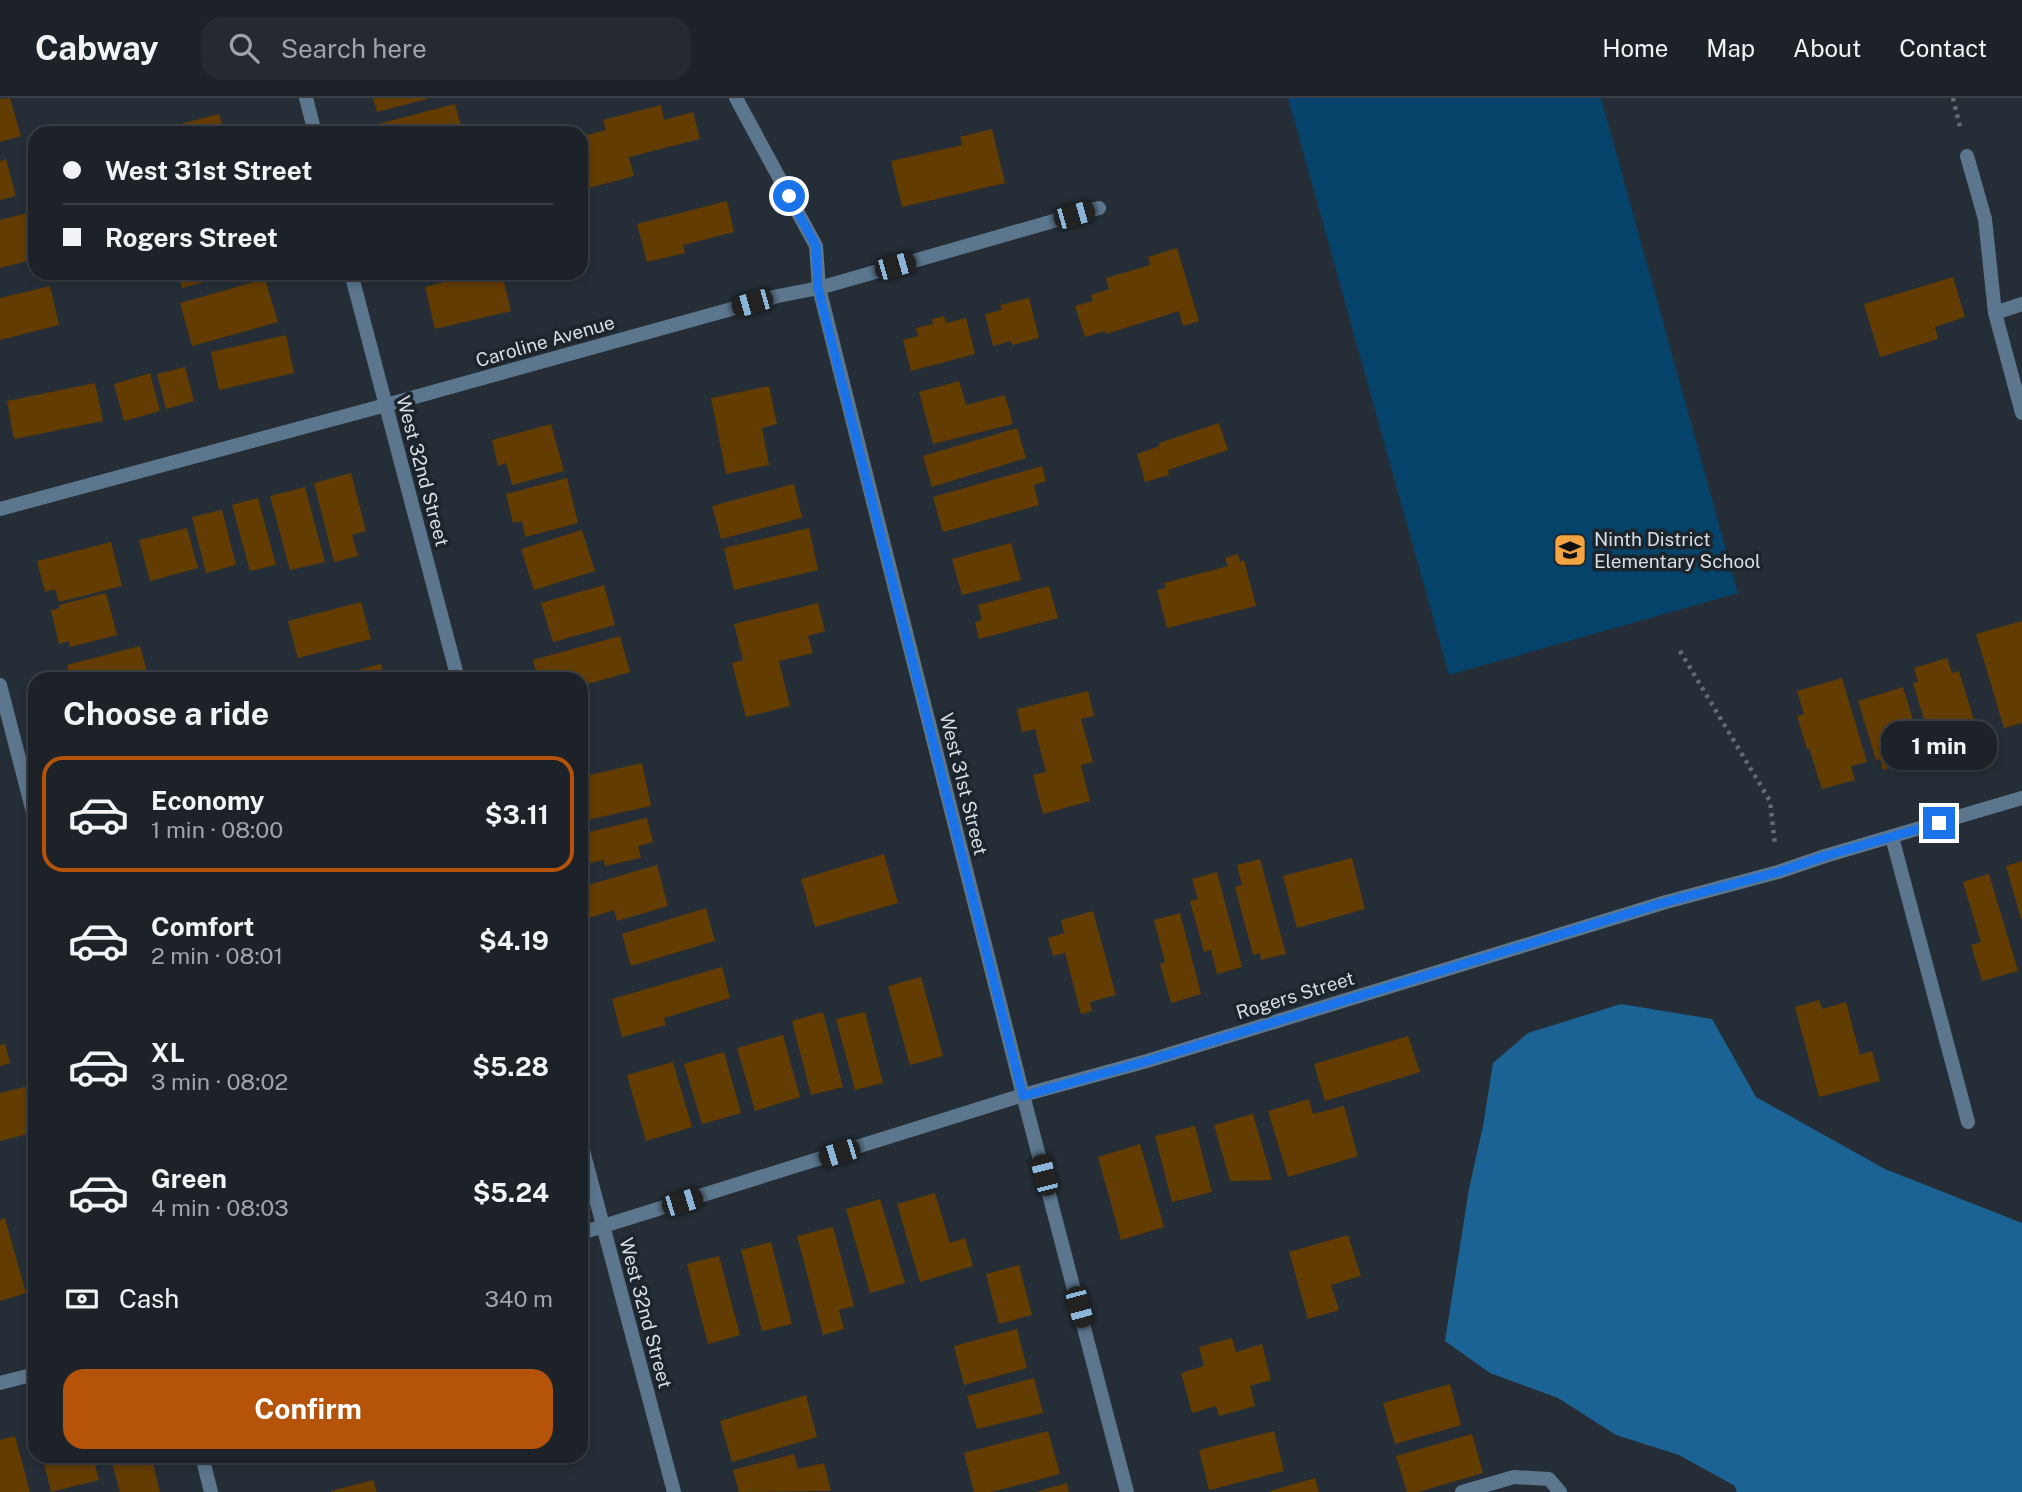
<!DOCTYPE html>
<meta charset="utf-8">
<style>
:root{--surface:#1c2228;--page:#252a30;--text:#f1f3f6;--muted:#a0a4a8;--line:#3a3f45;--accent:#b45309}
body{margin:0;font-family:"Public Sans",sans-serif;background:var(--page);color:var(--text);height:100vh;display:flex;flex-direction:column;font-size:26px;white-space:nowrap}
*{box-sizing:border-box;margin:0}
p{font-size:23px;color:var(--muted)}
.icon{flex:none;width:38px;height:38px;fill:none;stroke:currentColor;stroke-width:2;stroke-linecap:round;stroke-linejoin:round}
.map{position:relative;flex:1;overflow:hidden}
.side{position:absolute;left:28px;top:574px;width:560px;height:791px;display:flex;flex-direction:column;background:var(--surface);border-radius:21px;box-shadow:0 4px 10px #0003,0 0 0 2px var(--line)}
.side>*{flex:none}
.guide{position:absolute;left:28px;top:28px;width:560px;height:154px;border-radius:21px;box-shadow:0 4px 10px #0003,0 0 0 2px var(--line);display:grid;align-content:center;height:154px;padding:0 35px;background:var(--surface)}
.end{position:absolute;width:32px;height:32px;margin:-16px;border:9px solid #1a73e8;background:#fff;box-shadow:0 0 0 4px #fff}
.from{border-radius:50%}
.bubble{position:absolute;height:49px;border-radius:21px;background:var(--surface);box-shadow:0 4px 10px #0003,0 0 0 2px var(--line);font-size:23px;font-weight:700;line-height:49px;text-align:center}
.car{position:absolute;width:21px;height:42px;margin:-21px -10px;border-radius:9px;box-shadow:0 0 5px 2px #0007;background:linear-gradient(#222 24%,#8ab4d8 0 40%,#222 0 76%,#8ab4d8 0 86%,#222 0)}
.guide b{display:flex;align-items:center;gap:24px;height:66px;font-size:26px}
.guide b+b{border-top:2px solid var(--line)}
.guide i{width:18px;height:18px;background:var(--text)}
ul{padding:0;list-style:none}
li{display:flex;align-items:center;gap:21px;height:116px;margin:0 14px 10px;padding:0 21px;border:4px solid transparent;border-radius:21px}
li div{flex:1}
li b{display:block;font-size:26px}
li em{font-style:normal;font-weight:700}
li.active{border-color:var(--accent)}
li>.icon{width:63px;height:63px;stroke-width:1.5}
h2{padding:0 35px;font-size:32px;line-height:84px}
.pay{display:flex;align-items:center;gap:18px;height:77px;padding:0 35px;font-size:26px}
.pay p{margin-inline-start:auto}
.action{display:flex;gap:14px;margin-top:auto;padding:14px 35px}
.action a{flex:1;height:80px;border-radius:21px;background:var(--accent);color:#fff;font-size:28px;font-weight:700;line-height:80px;text-align:center}
header{display:flex;align-items:center;gap:42px;box-sizing:border-box;height:98px;padding:0 35px;background:var(--surface);border-bottom:2px solid var(--line)}
header strong{font-size:33px}
nav{display:flex;gap:38px;margin-inline-start:auto;font-size:24px}
.search{width:490px;height:63px;background:var(--page);display:flex;align-items:center;gap:18px;box-sizing:border-box;padding:0 24px;border-radius:21px;color:var(--muted);font-size:26px}
.map>svg:first-child{display:block}
.green{fill:#06436a}
.forest{fill:#1c6395}
.building{fill:#633c02}
.lines{fill:none;stroke-linecap:round;stroke-linejoin:round}
.path{stroke:#646c73;stroke-width:4.5;stroke-dasharray:3.5 5;stroke-linecap:butt}
.lane{stroke:#5b768d;stroke-width:14}
.street{stroke:#5b768d;stroke-width:14}
.route{stroke:#1a73e8;stroke-width:9}
.labels{text-anchor:middle;stroke-width:7;stroke-linejoin:round;paint-order:stroke}
.street-label{font-size:19px;fill:#d9dee4;stroke:#1c242c}
.poi-label{font-size:19px;fill:#d9dee4;stroke:#1c242c;text-anchor:start}
</style>
<header>
<strong>Cabway</strong>
<div class="search"><svg class="icon" aria-label="search" viewBox="0 0 24 24"><circle cx="10" cy="10" r="6"/><path d="M15 15l6 6"/></svg>Search here</div>
<nav><a>Home</a><a>Map</a><a>About</a><a>Contact</a></nav>
</header>
<div class="map">
<svg width="2022" height="1394" viewBox="0 0 2022 1394">
<rect width="100%" height="100%" fill="#252e36"/>
<!-- green -->
<path class="green" d="M1288 0H1601L1738 495 1449 577Z"/>
<!-- forest -->
<path class="forest" d="M1621 906 1712 921 1756 999 1885 1071 2022 1125V1394H1737L1735 1388 1679 1357 1616 1337 1558 1300 1490 1275 1445 1243 1469 1091 1483 1028 1493 965 1528 935Z"/>
<!-- building -->
<path class="building" d="M10 0 21 38 0 44V1Z
M373 0H427V1L377 14Z
M455 6 463 35H376L374 27Z
M661 7 664 22 693 14 700 41 629 59 634 78 581 92V39L606 32 603 22Z
M219 16 225 35H149V34Z
M992 31 1005 85 902 109 891 63 962 47 960 39Z
M6 61 16 98 0 102V63Z
M727 103 734 134 683 147 685 155 647 164 637 126Z
M35 113V161L0 170V122Z
M1177 150 1199 223 1183 228 1179 213 1106 236 1105 233 1085 239 1075 208 1093 203 1091 197 1109 191 1106 180 1150 167 1148 159Z
M178 175H233V176L182 190Z
M479 175H502L511 213 435 231 425 189Z
M1953 179 1965 219 1935 229 1938 241 1880 259 1864 206Z
M265 181 278 224 192 248 180 205Z
M50 188 59 227 0 242V200Z
M1029 200 1039 240 1012 247 1011 243 993 248 985 216 1002 212 1000 207Z
M944 218 946 225 966 220 975 256 911 273 903 242 918 238 916 230 933 226 932 221Z
M286 237 294 275 219 292 211 254Z
M185 269 194 303 166 311 157 276Z
M150 275 160 313 124 323 114 286Z
M959 283 966 307 1005 297 1013 326 933 346 919 294Z
M95 285 103 323 14 341 7 303Z
M769 288 777 326 762 330 769 367 726 376 711 300Z
M1219 325 1228 352 1168 372 1169 377 1145 384 1137 356 1160 348 1159 345Z
M551 326 564 373 512 387 506 365 498 368 492 342Z
M1017 330 1026 360 932 389 923 358Z
M1042 368 1046 383 1034 387 1039 407 943 434 933 399Z
M351 375 366 433 352 437 358 458 334 464 314 385Z
M567 380 578 425 525 439 522 423 513 425 506 396Z
M794 386 802 420 721 441 712 408Z
M305 389 325 464 290 472 270 398Z
M258 400 276 467 250 473 232 407Z
M222 412 236 467 206 475 192 419Z
M187 430 198 470 150 483 139 442Z
M809 430 818 472 734 492 724 450Z
M582 432 595 473 534 492 521 451Z
M111 444 122 488 59 504 55 491 45 494 37 463Z
M1011 445 1021 482 962 497 952 461Z
M1238 456 1240 464 1244 462 1256 508 1167 530 1157 492 1166 490 1164 485 1228 468 1225 460Z
M604 487 615 527 553 544 541 505Z
M1049 488 1058 520 979 541 975 524 982 522 978 507Z
M106 495 117 537 70 549 69 543 59 546 51 512 60 510 59 507Z
M361 504 371 541 298 560 288 523Z
M818 505 825 533 808 538 813 555 779 563 790 608 746 619 732 565 743 562 734 526Z
M2022 523V625L2004 630 1976 536Z
M620 538 630 574 581 588V581H538L533 562Z
M140 548 148 578 135 581H70L67 567Z
M1947 560 1952 575 1959 573 1977 632 1972 634 1975 645 1939 656 1935 643 1931 645 1913 585 1918 584 1914 570Z
M381 566 385 581H326V580Z
M1842 580 1867 664 1851 668 1855 682 1822 691 1809 650 1807 651 1797 618 1804 616 1797 593Z
M1903 589 1921 648 1917 650 1920 661 1883 672 1880 661 1876 662 1858 603Z
M1088 593 1094 618 1081 621 1093 664 1081 667 1090 703 1043 716 1033 677 1046 674 1035 631 1022 634 1017 611Z
M642 665 651 708 587 722 581 697V679Z
M647 720 653 744 638 748 641 760 605 768 604 762 581 767V736Z
M884 756 898 805 815 829 801 781Z
M1352 760 1365 811 1297 830 1283 778Z
M1260 761 1286 856 1261 862 1260 855 1253 857 1235 789 1242 787 1237 767Z
M2022 763V821H2021L2006 768Z
M657 767 668 808 617 823 614 812 586 821 581 803V789Z
M1217 774 1242 869 1217 876 1211 852 1204 854 1190 803 1198 801 1192 781Z
M1989 776 2018 873 1982 883 1971 847 1981 844 1963 784Z
M706 810 715 843 631 868 622 836Z
M1093 813 1116 897 1090 904 1092 913 1081 916 1065 855 1053 858 1048 840 1064 835 1061 822Z
M1180 815 1201 896 1171 905 1160 866 1165 864 1154 822Z
M722 869 730 900 664 920 666 927 622 939 612 901Z
M921 879 943 958 910 967 888 888Z
M1819 902 1822 911 1846 904 1860 957 1872 953 1880 983 1819 999 1795 909Z
M823 914 843 989 811 997 792 923Z
M865 914 883 985 855 992 836 921Z
M783 937 800 999 755 1013 737 950Z
M1408 938 1420 974 1325 1003 1314 966Z
M5 946 10 965 0 968V947Z
M724 954 741 1015 702 1026 684 966Z
M673 964 692 1029 646 1043 627 977Z
M25 989 35 1027V1034L0 1043V995Z
M1309 1001 1313 1016 1344 1008 1358 1058 1288 1079 1268 1013Z
M1253 1016 1272 1082 1230 1083 1214 1027Z
M1195 1028 1212 1094 1172 1104 1155 1038Z
M1140 1046 1164 1129 1121 1142 1098 1059Z
M935 1095 950 1145 965 1140 973 1168 920 1184 897 1106Z
M880 1101 905 1185 870 1195 846 1111Z
M5 1120 26 1195 0 1203V1122Z
M833 1129 854 1208 839 1212 844 1231 823 1237 797 1138Z
M1348 1137 1361 1178 1331 1187 1339 1212 1308 1221 1289 1154Z
M771 1144 792 1226 762 1233 741 1152Z
M719 1158 740 1237 708 1246 687 1166Z
M1019 1167 1032 1217 999 1226 986 1176Z
M1017 1231 1027 1270 964 1287 954 1248Z
M1232 1240 1236 1254 1262 1246 1271 1282 1250 1288 1255 1308 1219 1318 1216 1308 1192 1315 1181 1275 1204 1268 1199 1249Z
M1034 1280 1043 1315 977 1331 967 1298Z
M1450 1286 1461 1327 1395 1346 1383 1305Z
M806 1297 817 1339 732 1364 720 1323Z
M1048 1333 1060 1376 991 1394H974L964 1355Z
M1274 1333 1284 1373 1209 1392 1199 1352Z
M1472 1336 1483 1375 1418 1394H1407L1396 1358Z
M15 1338 30 1394H0V1342Z
M794 1356 798 1371 824 1365 831 1393 739 1394 733 1372Z
M42 1358H93L99 1382 51 1394Z
M110 1358H151L160 1394H120Z
M1315 1380 1319 1394H1270V1393Z
M373 1382 377 1394H332L331 1393Z
M1067 1385 1069 1394H1038V1393Z"/>
<g class="lines">
<!-- path -->
<path class="path" d="M1953 0 1961 33
M1680 553 1770 703 1775 747"/>
<!-- lane -->
<path class="lane" d="M1967 58 1985 121 1995 215 2022 315
M1892 739 1968 1024"/>
<!-- street -->
<path class="street" d="M306 0 315 35
M736 0 816 148 819 190 1023 997 1127 1394
M351 175 458 581
M1995 215 2022 206
M0 411 386 307 778 198 819 190 1099 110
M0 587 35 722
M581 1045 674 1394
M581 1135 1023 997 1147 963 1666 804 1778 774 1825 758 2022 700
M0 1285 35 1276
M202 1358 211 1394
M1462 1394 1514 1379 1549 1381 1560 1394"/>
</g>
<g class="lines">
<!-- route -->
<path class="route" d="M789 98 816 148 818 190 1023 998 1147 963 1666 804 1778 774 1825 758 1939 725"/>
</g>
<!-- icons -->
<defs>
<symbol id="school-square" viewBox="-11 -11 22 22"><rect x="-9" y="-9" width="18" height="18" rx="4" fill="#f3a442" stroke="#1c242c"/><path d="M0-5L7-2L0 1L-7-2ZM-4 1L0 2.5L4 1V4Q0 6-4 4Z" fill="#111"/></symbol>
</defs>
<g fill-rule="evenodd">
<use href="#school-square" x="1551" y="433" width="38" height="38"/>
</g>
<g class="labels">
<!-- street labels -->
<g class="street-label">
<text transform="translate(545 243) rotate(-16)" y="7">Caroline Avenue</text>
<text transform="translate(423 373) rotate(75)" y="7">West 32nd Street</text>
<text transform="translate(964 686) rotate(76)" y="7">West 31st Street</text>
<text transform="translate(1295 897) rotate(-17)" y="7">Rogers Street</text>
<text transform="translate(646 1215) rotate(75)" y="7">West 32nd Street</text>
</g>
<!-- poi labels -->
<g class="poi-label">
<text x="1594" y="448">Ninth District<tspan x="1594" dy="22">Elementary School</tspan></text>
</g>
</g>
</svg>
<i class="end from" style="left:789px;top:98px"></i>
<i class="end" style="left:1939px;top:725px"></i>
<div class="bubble" style="left:1881px;top:623px;width:116px">1 min</div>
<i class="car" style="left:1074px;top:117px;rotate:74deg"></i>
<i class="car" style="left:895px;top:168px;rotate:74deg"></i>
<i class="car" style="left:752px;top:205px;rotate:254deg"></i>
<i class="car" style="left:839px;top:1055px;rotate:253deg"></i>
<i class="car" style="left:1044px;top:1077px;rotate:346deg"></i>
<i class="car" style="left:682px;top:1104px;rotate:73deg"></i>
<i class="car" style="left:1079px;top:1209px;rotate:165deg"></i>
<div class="guide">
<b><i class="from"></i>West 31st Street</b>
<b><i></i>Rogers Street</b>
</div>
<section class="side">
<h2>Choose a ride</h2>
<ul>
<li class="active"><svg class="icon" aria-label="car" viewBox="0 0 24 24"><path d="M5 17H2v-5l4-1 3-4h7l3 4 3 1v5h-3M9 17h6M6 11h13"/><circle cx="7" cy="17" r="2"/><circle cx="17" cy="17" r="2"/></svg><div><b>Economy</b><p>1 min · 08:00</p></div><em>$3.11</em></li>
<li><svg class="icon" aria-label="car" viewBox="0 0 24 24"><path d="M5 17H2v-5l4-1 3-4h7l3 4 3 1v5h-3M9 17h6M6 11h13"/><circle cx="7" cy="17" r="2"/><circle cx="17" cy="17" r="2"/></svg><div><b>Comfort</b><p>2 min · 08:01</p></div><em>$4.19</em></li>
<li><svg class="icon" aria-label="car" viewBox="0 0 24 24"><path d="M5 17H2v-5l4-1 3-4h7l3 4 3 1v5h-3M9 17h6M6 11h13"/><circle cx="7" cy="17" r="2"/><circle cx="17" cy="17" r="2"/></svg><div><b>XL</b><p>3 min · 08:02</p></div><em>$5.28</em></li>
<li><svg class="icon" aria-label="car" viewBox="0 0 24 24"><path d="M5 17H2v-5l4-1 3-4h7l3 4 3 1v5h-3M9 17h6M6 11h13"/><circle cx="7" cy="17" r="2"/><circle cx="17" cy="17" r="2"/></svg><div><b>Green</b><p>4 min · 08:03</p></div><em>$5.24</em></li>
</ul>
<div class="pay"><svg class="icon" aria-label="cash" viewBox="0 0 24 24"><path d="M3 7h18v10H3z"/><circle cx="12" cy="12" r="2"/></svg>Cash<p>340 m</p></div>
<div class="action"><a>Confirm</a></div>
</section>
</div>
